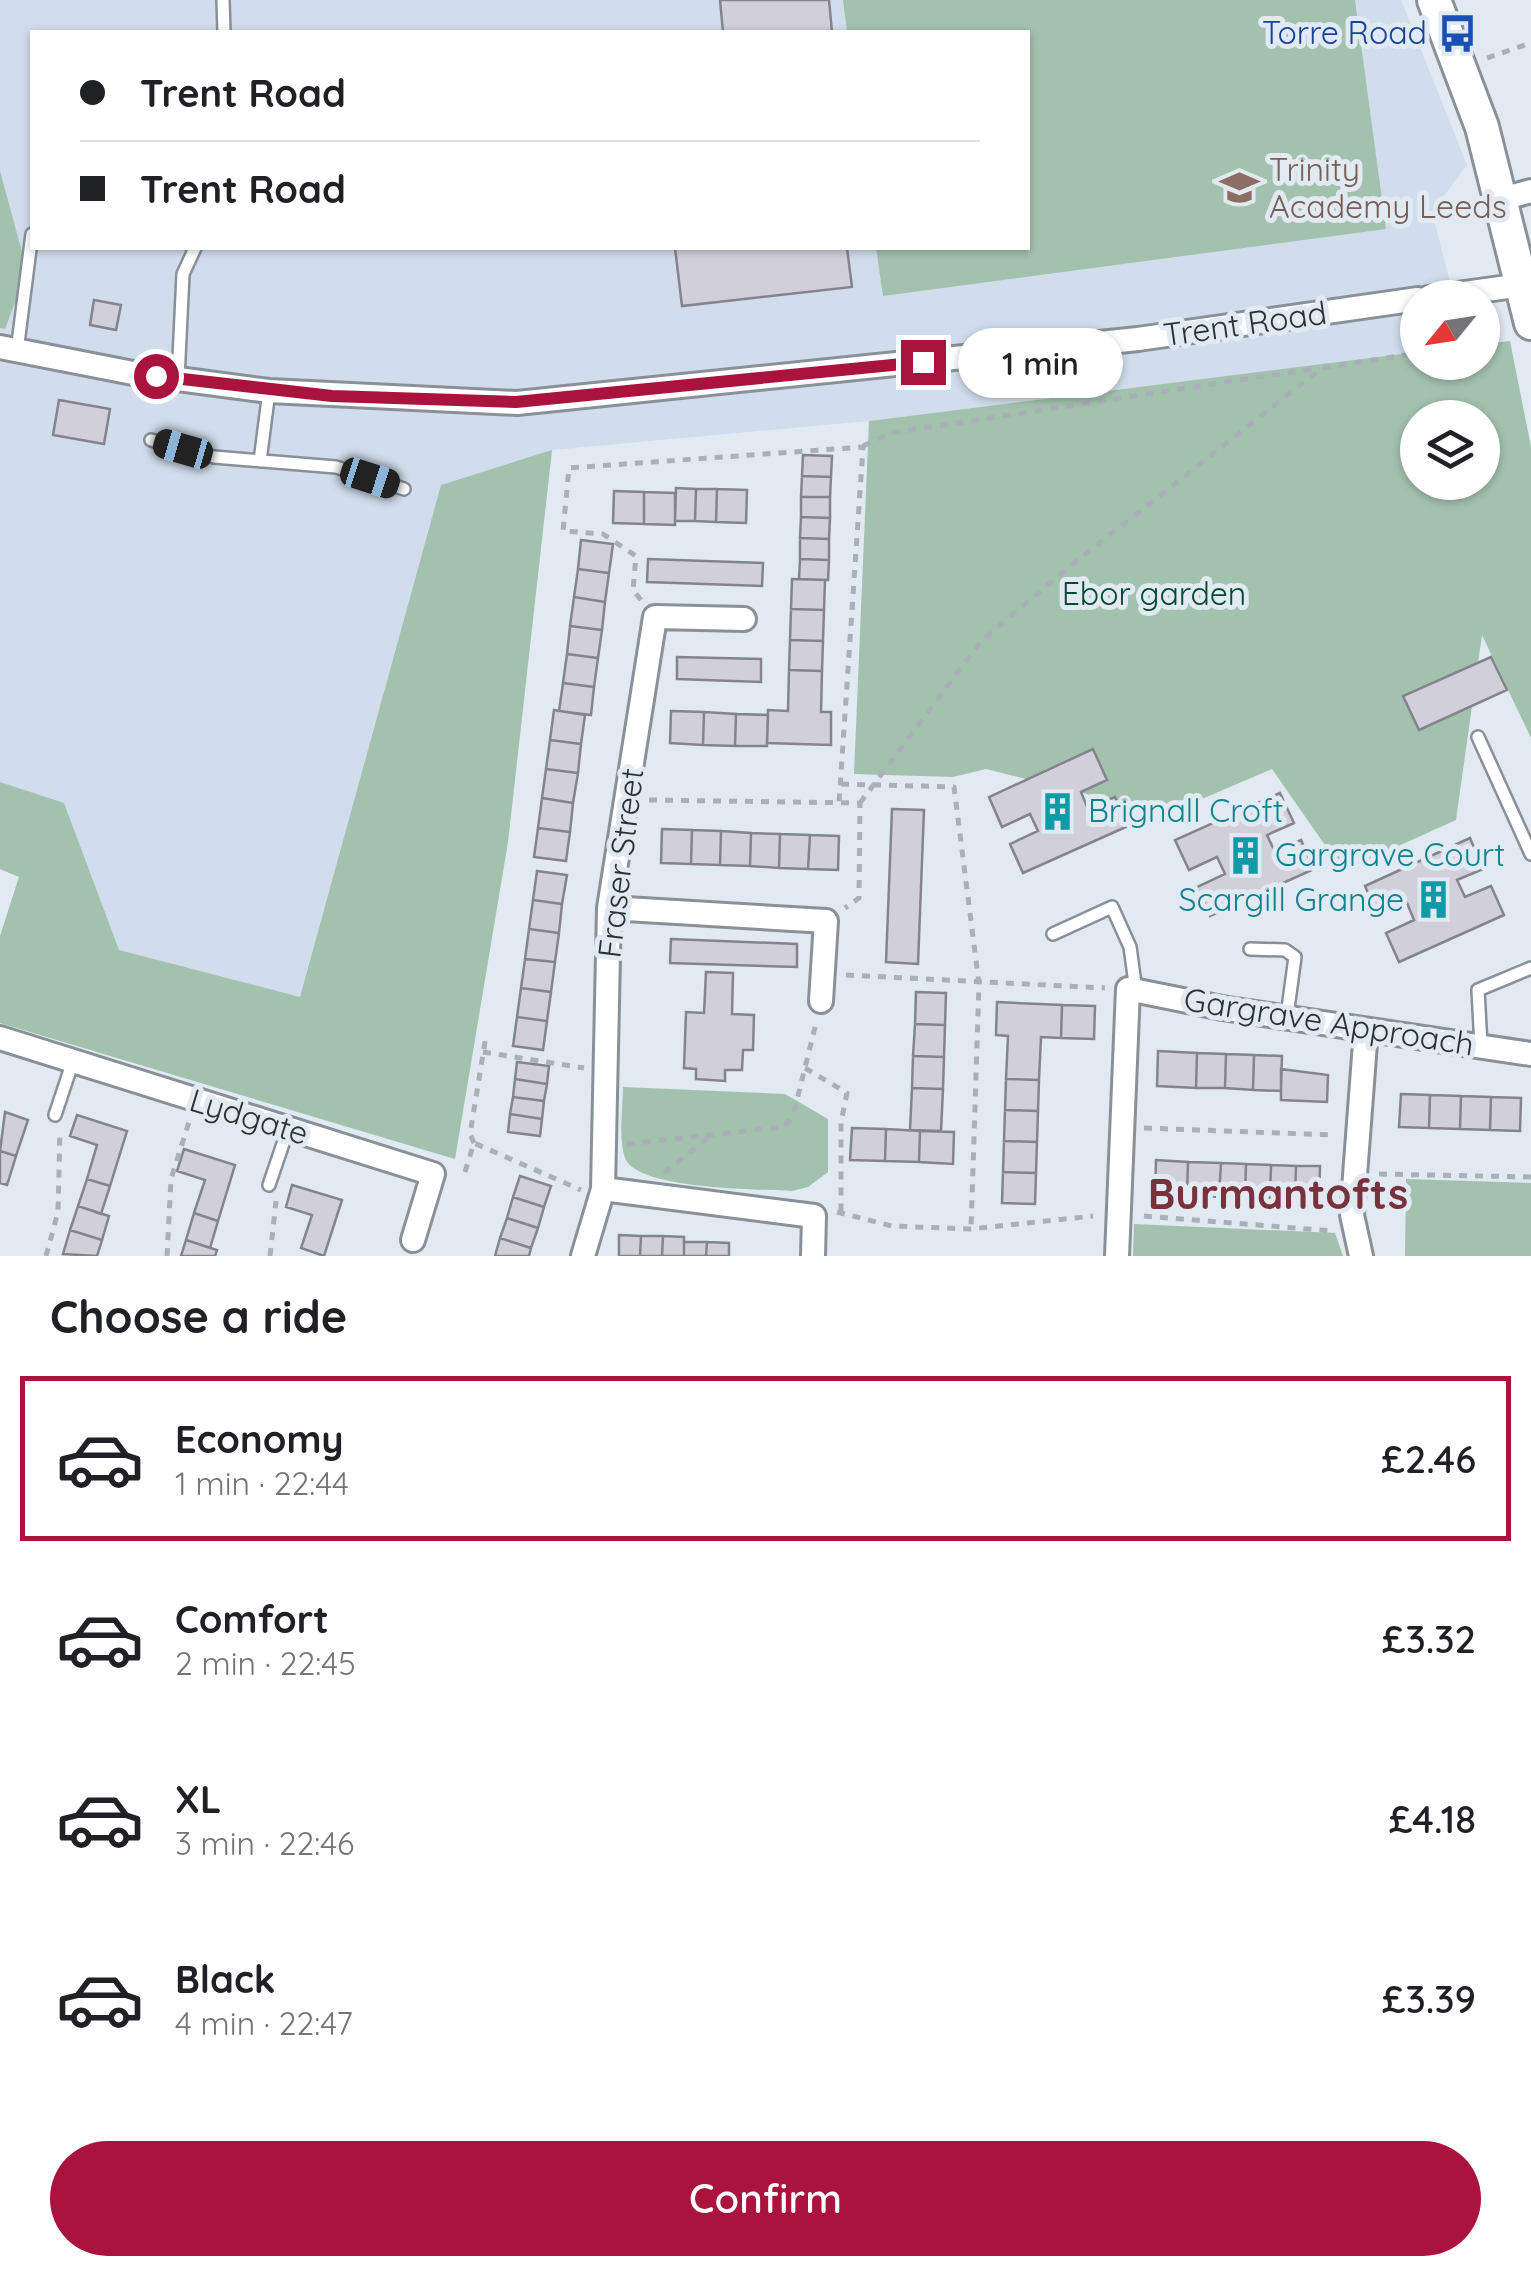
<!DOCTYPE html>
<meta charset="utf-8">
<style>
:root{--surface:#fff;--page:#f2f2f2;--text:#202124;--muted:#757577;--line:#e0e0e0;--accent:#aa133d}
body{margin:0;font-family:Quicksand,sans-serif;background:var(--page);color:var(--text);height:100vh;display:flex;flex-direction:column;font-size:38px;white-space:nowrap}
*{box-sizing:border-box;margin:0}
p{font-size:32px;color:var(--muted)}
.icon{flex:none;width:55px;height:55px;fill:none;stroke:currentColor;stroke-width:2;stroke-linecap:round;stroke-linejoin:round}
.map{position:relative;height:1256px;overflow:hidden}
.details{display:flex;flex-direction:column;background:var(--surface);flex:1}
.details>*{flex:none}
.top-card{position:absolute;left:30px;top:30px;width:1000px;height:220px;border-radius:0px;box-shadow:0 2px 8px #0004;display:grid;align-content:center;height:220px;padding:0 50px;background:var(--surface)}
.needle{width:65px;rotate:240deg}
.fabs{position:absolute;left:1400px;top:280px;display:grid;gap:20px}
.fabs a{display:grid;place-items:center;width:100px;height:100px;border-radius:50%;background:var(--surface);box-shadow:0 2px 8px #0004;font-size:50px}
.end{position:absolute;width:45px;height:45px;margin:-22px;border:12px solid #aa133d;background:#fff;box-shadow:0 0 0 5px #fff}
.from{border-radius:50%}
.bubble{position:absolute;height:70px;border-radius:35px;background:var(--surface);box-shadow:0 2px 8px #0004;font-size:32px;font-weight:600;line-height:70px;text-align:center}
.car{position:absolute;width:30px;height:60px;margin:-30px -15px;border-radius:12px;box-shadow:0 0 8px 2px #0007;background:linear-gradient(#222 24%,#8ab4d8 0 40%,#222 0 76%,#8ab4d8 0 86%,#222 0)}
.top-card b{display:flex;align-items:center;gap:35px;height:95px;font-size:38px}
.top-card b+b{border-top:2px solid var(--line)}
.top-card i{width:25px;height:25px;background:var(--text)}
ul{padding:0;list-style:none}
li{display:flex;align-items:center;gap:30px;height:165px;margin:0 20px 15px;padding:0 30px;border:5px solid transparent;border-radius:0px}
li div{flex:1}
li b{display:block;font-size:38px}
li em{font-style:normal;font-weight:600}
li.selected{border-color:var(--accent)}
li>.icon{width:90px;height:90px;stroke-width:1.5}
h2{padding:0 50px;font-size:45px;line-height:120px}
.button{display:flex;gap:20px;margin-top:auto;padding:20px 50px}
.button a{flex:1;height:115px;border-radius:60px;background:var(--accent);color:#fff;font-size:40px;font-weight:600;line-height:115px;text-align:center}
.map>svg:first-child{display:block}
.built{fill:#d1ddec;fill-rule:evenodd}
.green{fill:#a3c2ae;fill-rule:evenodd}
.building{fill:#d1cfda;stroke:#85848e;stroke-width:2.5}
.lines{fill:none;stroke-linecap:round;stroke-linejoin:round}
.lane-casing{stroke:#899098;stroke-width:16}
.street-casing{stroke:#899098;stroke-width:28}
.secondary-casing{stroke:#899098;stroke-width:38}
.path{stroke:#aab0b7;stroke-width:5;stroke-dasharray:8 8;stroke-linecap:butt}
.lane{stroke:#fff;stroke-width:11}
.street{stroke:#fff;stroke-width:22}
.secondary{stroke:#fff;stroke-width:32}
.route{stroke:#aa133d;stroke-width:12}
.labels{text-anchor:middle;stroke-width:10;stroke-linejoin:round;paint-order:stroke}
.transit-label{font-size:32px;fill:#164399;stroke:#e1e9f2;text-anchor:end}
.education-label{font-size:32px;fill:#785e54;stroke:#e1e9f2;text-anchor:start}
.street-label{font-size:32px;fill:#2e3134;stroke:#e1e9f2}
.park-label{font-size:32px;fill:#044a2c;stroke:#e1e9f2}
.culture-label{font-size:32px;fill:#0d838f;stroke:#e1e9f2;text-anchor:start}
.district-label{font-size:42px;font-weight:bold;fill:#79323c;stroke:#e1e9f2}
</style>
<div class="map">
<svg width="1531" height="1256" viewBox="0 0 1531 1256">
<rect width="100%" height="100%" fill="#e1e9f2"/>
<!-- built -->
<path class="built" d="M0 0H1401L1467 165 1432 212 1454 297 1418 298 1417 352 869 421 552 450 508 842 455 1159 0 1023V936L19 877 0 869ZM32 32H1028V248H32Z"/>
<!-- green -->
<path class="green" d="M843 0H1355L1386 229 883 296 876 248H1028V32H847Z
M0 171 27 270 5 329 0 328Z
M1510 341 1531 447V738L1482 635 1456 820 1343 871 1272 769 1167 814 986 769 953 777 854 774 869 421 1417 352 1418 362H1482L1483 344ZM1418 418H1482V482H1418Z
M552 450 508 842 455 1159 0 1023V936L19 877 0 869V782L64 803 119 950 300 997 441 485Z
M623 1087 785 1094 828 1119V1172L808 1187 792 1191C760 1189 637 1190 625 1158 618 1138 623 1108 623 1087Z
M1406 1179 1531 1183V1256H1405Z
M1134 1224 1335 1233 1343 1256H1133Z"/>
<!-- building -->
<path class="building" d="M720 0H829L832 32H723Z
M675 248H847L852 287 682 306Z
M94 300 121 305 116 330 90 325Z
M59 400 110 409 104 444 53 435Z
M803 455 832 456 831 477 802 476Z
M802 476 831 477 830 497H801Z
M676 488 696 489 695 521H675Z
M696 489H717L716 522 695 521Z
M717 489 747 490 746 523 716 522Z
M614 491 644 492V524L613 523Z
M644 492 675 493V525L644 524Z
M801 497H830V518L801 517Z
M801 517 830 518 829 539 800 538Z
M800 538 829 539V560L800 559Z
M581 540 613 544 609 573 578 569Z
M648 559 763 563 762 586 647 582Z
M800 559 829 560 828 580 799 579Z
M578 569 609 573 605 602 574 597Z
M792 579 825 580 824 610 791 609Z
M574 597 605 602 602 630 570 626Z
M791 609 824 610 823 641 790 640Z
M570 626 602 630 598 658 567 654Z
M790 640 823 641 822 671 789 670Z
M567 654 598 658 594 687 563 683Z
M677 657 761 659V682L677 679Z
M1491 657 1507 690 1419 730 1403 696Z
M789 670 822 671 821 712H831V745L767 743 768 710 788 711Z
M563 683 594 687 591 715 559 711Z
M554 710 585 715 581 744 550 740Z
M671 711 704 712 703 745 670 743Z
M704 712 736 714 735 746 703 745Z
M736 714 768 715 767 746H735Z
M550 740 581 744 578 773 546 769Z
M1093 749 1107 780 1081 792 1088 809 1115 797 1128 826 1023 873 1010 844 1038 831 1030 814 1002 827 989 797Z
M546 769 578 773 573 803 542 798Z
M1280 793 1294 823 1267 835 1275 852 1301 840 1314 869 1210 916 1197 887 1225 874 1217 857 1189 870 1175 840Z
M542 798 573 803 570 832 538 828Z
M892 809 924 810 918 964 886 962Z
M538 828 570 832 566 861 534 857Z
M662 829 692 830 691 864 661 863Z
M692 830 721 831 720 865 691 864Z
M721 831 751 833 750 866 720 865Z
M751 833 780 834 779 868 750 866Z
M780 834 810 835 808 869 779 868Z
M810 835 839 836 838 870 808 869Z
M1470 838 1483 869 1457 880 1465 897 1491 886 1504 915 1399 962 1386 933 1414 920 1407 903 1378 916 1365 886Z
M537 871 567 875 562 904 533 900Z
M533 900 562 904 559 933 529 929Z
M529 929 559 933 555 962 525 959Z
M671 939 797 944V967L670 963Z
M525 959 555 962 551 992 521 988Z
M706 972 733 973 732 1014 754 1015 753 1050H743L742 1070H725V1081L696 1079V1069L684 1068 686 1012 704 1013Z
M521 988 551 992 547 1021 517 1017Z
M916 992 946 993 945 1025 915 1024Z
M997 1002 1062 1005 1061 1038 1041 1037 1039 1080 1006 1079 1008 1036 996 1035Z
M1062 1005 1095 1006 1094 1039 1061 1038Z
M517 1017 547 1021 543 1050 513 1046Z
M915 1024 945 1025 944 1057 913 1056Z
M1158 1051 1197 1053 1196 1088 1157 1086Z
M1197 1053 1226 1054 1225 1088H1196Z
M1226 1054 1254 1055 1253 1090 1225 1088Z
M1254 1055 1282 1056 1281 1091 1253 1090Z
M913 1056 944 1057 943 1089 912 1088Z
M517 1062 549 1066 547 1084 515 1079Z
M1281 1069 1328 1075 1327 1102 1281 1100Z
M515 1079 547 1084 544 1101 513 1097Z
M1006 1079 1039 1080 1038 1111 1005 1110Z
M912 1088 943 1089 941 1131 910 1130Z
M1401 1094 1430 1095 1429 1128 1399 1127Z
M1430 1095 1461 1096 1460 1129 1429 1128Z
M1461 1096 1491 1097 1490 1130 1460 1129Z
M513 1097 544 1101 542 1119 510 1114Z
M1491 1097 1521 1098 1520 1131 1490 1130Z
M1005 1110 1038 1111 1037 1142 1004 1141Z
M5 1112 28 1120 16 1156 0 1151Z
M510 1114 542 1119 540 1136 508 1132Z
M77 1115 127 1131 110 1186 87 1179 97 1145 70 1136Z
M852 1128 886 1129 885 1161 850 1160Z
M886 1129 920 1131 919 1162 885 1161Z
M920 1131 954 1132 953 1164 919 1162Z
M1004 1141 1037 1142 1036 1173 1003 1172Z
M184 1149 235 1165 218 1221 194 1213 205 1180 177 1171Z
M0 1151 16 1156 7 1185 0 1183Z
M1156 1160 1188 1162 1187 1195 1155 1194Z
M1188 1162 1221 1163 1219 1197 1187 1195Z
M1221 1163 1246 1164 1245 1197H1219Z
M1246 1164 1271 1165 1270 1198 1245 1197Z
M1271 1165 1296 1166 1295 1199 1270 1198Z
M1296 1166H1320L1319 1200 1295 1199Z
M1003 1172 1036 1173 1035 1204 1002 1203Z
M520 1176 551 1186 544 1207 513 1197Z
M87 1179 110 1186 101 1214 78 1206Z
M292 1185 342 1200 324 1256 301 1248 312 1215 286 1207Z
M513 1197 544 1207 538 1228 507 1218Z
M78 1206 109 1216 102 1240 70 1230Z
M194 1213 218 1221 210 1248 186 1240Z
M507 1218 538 1228 531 1248 500 1238Z
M70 1230 102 1240 97 1256 63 1254Z
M619 1235 641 1236 640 1256H619Z
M641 1236H663L662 1256H640Z
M663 1236 684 1237V1256H662Z
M500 1238 531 1248 529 1256H495Z
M186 1240 217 1250 215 1256H181Z
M684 1242H707L706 1256H684Z
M707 1242 729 1243V1256H706Z"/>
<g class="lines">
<defs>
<path id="lane" d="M223 0 224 32
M17 351 32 234
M178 379 183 274 195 248
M151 440 214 457 336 467 404 489
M260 461 269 391
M1478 737 1531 854
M1053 934 1112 907 1130 947 1136 991
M1250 949 1285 950 1295 957 1287 1016
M1481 1046 1478 990 1531 968
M55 1115 73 1061
M269 1185 288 1129"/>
<path id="street" d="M1502 199 1531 191
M1428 298 1522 285
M0 347 133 373 269 391 517 403 1138 339 1418 299
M609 908 826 921 821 1001
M0 1038 433 1174 413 1240
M603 1189 814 1216 813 1256
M583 1256 603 1189 609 908 655 617 744 619
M1117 1256 1128 989 1222 1008 1531 1054
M1361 1256 1352 1215 1366 1030"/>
<path id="secondary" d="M1434 0 1482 127 1531 323"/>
</defs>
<!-- lane casing -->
<use href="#lane" class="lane-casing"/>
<!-- street casing -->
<use href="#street" class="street-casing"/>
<!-- secondary casing -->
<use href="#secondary" class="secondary-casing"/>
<!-- path -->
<path class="path" d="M1487 58 1531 43
M863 446 891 433 1319 368
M641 600 633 590 636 556 603 534 563 531 569 468 863 447 839 803
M841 784 954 787 979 984 971 1229
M649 800 860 803 859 898 845 908
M860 803 981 641 1069 567 1322 368 1418 353
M846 975 1105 988
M483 1052 584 1068
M805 1068 847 1093 841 1122V1211
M1144 1128 1333 1135
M474 1143 470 1134 486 1036
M627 1144 784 1127 793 1116 816 1023
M465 1172 474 1143 581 1190
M664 1173 710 1136
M1379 1174 1531 1177
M837 1212 892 1226 971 1229 1093 1216
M1144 1216 1333 1231
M46 1256 58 1212 60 1131
M167 1256 171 1179 189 1122
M270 1256 276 1201"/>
<!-- lane -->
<use href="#lane" class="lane"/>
<!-- street -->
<use href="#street" class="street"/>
<!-- secondary -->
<use href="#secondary" class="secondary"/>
</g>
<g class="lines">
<!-- route -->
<path class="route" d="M156 376 332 396 516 402 923 362"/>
</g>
<!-- icons -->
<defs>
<symbol id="bus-bare" viewBox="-9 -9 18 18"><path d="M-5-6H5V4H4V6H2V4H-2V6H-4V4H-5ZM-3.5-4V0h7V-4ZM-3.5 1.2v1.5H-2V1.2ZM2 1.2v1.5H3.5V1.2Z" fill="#1a4fb4" stroke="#e1e9f2" stroke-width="2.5" paint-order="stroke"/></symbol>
<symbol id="school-bare" viewBox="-9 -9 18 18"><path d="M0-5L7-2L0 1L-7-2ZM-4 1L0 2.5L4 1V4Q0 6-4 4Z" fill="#8d6e63" stroke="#e1e9f2" stroke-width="2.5" paint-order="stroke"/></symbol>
<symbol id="building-bare" viewBox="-9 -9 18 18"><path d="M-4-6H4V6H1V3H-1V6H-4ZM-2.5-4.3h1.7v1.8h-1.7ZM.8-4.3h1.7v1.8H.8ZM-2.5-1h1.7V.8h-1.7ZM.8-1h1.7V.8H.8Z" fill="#0f9aa8" stroke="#e1e9f2" stroke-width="2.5" paint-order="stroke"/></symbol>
</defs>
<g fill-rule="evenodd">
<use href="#bus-bare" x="1430" y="6" width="55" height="55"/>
<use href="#school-bare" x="1212" y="160" width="55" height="55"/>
<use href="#building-bare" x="1030" y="784" width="55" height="55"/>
<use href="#building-bare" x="1218" y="828" width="55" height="55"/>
<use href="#building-bare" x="1406" y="872" width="55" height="55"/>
</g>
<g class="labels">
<!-- transit labels -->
<g class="transit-label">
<text x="1427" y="44">Torre Road</text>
</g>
<!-- education labels -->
<g class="education-label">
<text x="1269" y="181">Trinity<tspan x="1269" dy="37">Academy Leeds</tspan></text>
</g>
<!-- street labels -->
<g class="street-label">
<text transform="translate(1245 324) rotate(-8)" y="11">Trent Road</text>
<text transform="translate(621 863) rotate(-83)" y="11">Fraser Street</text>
<text transform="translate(1329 1022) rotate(9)" y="11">Gargrave Approach</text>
<text transform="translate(249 1117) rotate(17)" y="11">Lydgate</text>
</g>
<!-- park labels -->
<g class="park-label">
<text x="1154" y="605">Ebor garden</text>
</g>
<!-- culture labels -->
<g class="culture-label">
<text x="1088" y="822">Brignall Croft</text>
<text x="1275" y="866">Gargrave Court</text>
<text x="1404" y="911" text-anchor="end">Scargill Grange</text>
</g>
<!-- district labels -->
<g class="district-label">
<text x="1278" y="1209">Burmantofts</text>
</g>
</g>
</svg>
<div class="fabs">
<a><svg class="needle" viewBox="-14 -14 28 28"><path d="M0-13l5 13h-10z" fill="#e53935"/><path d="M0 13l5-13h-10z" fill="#757577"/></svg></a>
<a><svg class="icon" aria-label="layers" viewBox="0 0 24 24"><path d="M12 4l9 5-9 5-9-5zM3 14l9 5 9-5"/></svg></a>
</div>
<i class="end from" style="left:156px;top:376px"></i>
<i class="end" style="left:923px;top:362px"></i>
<div class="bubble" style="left:958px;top:328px;width:165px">1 min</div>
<i class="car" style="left:183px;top:449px;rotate:286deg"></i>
<i class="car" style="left:370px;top:478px;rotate:108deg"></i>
<div class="top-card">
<b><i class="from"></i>Trent Road</b>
<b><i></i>Trent Road</b>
</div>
</div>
<section class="details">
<h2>Choose a ride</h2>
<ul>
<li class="selected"><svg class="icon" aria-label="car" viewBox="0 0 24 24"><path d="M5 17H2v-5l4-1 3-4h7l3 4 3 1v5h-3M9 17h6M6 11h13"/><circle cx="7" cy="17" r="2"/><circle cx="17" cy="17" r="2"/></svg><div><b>Economy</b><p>1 min · 22:44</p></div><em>£2.46</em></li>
<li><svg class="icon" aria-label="car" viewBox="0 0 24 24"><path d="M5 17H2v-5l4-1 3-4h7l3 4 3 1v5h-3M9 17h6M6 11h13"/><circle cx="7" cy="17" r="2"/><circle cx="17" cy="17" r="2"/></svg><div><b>Comfort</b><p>2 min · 22:45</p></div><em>£3.32</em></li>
<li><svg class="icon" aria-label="car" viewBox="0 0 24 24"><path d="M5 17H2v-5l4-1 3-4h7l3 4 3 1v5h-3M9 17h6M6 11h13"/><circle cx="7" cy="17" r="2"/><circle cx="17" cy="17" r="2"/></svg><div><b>XL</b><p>3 min · 22:46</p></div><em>£4.18</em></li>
<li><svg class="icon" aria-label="car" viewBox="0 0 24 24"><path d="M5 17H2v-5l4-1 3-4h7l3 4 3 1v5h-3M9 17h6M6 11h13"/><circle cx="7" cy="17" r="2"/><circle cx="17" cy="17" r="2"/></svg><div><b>Black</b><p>4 min · 22:47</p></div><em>£3.39</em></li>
</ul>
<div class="button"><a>Confirm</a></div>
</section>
